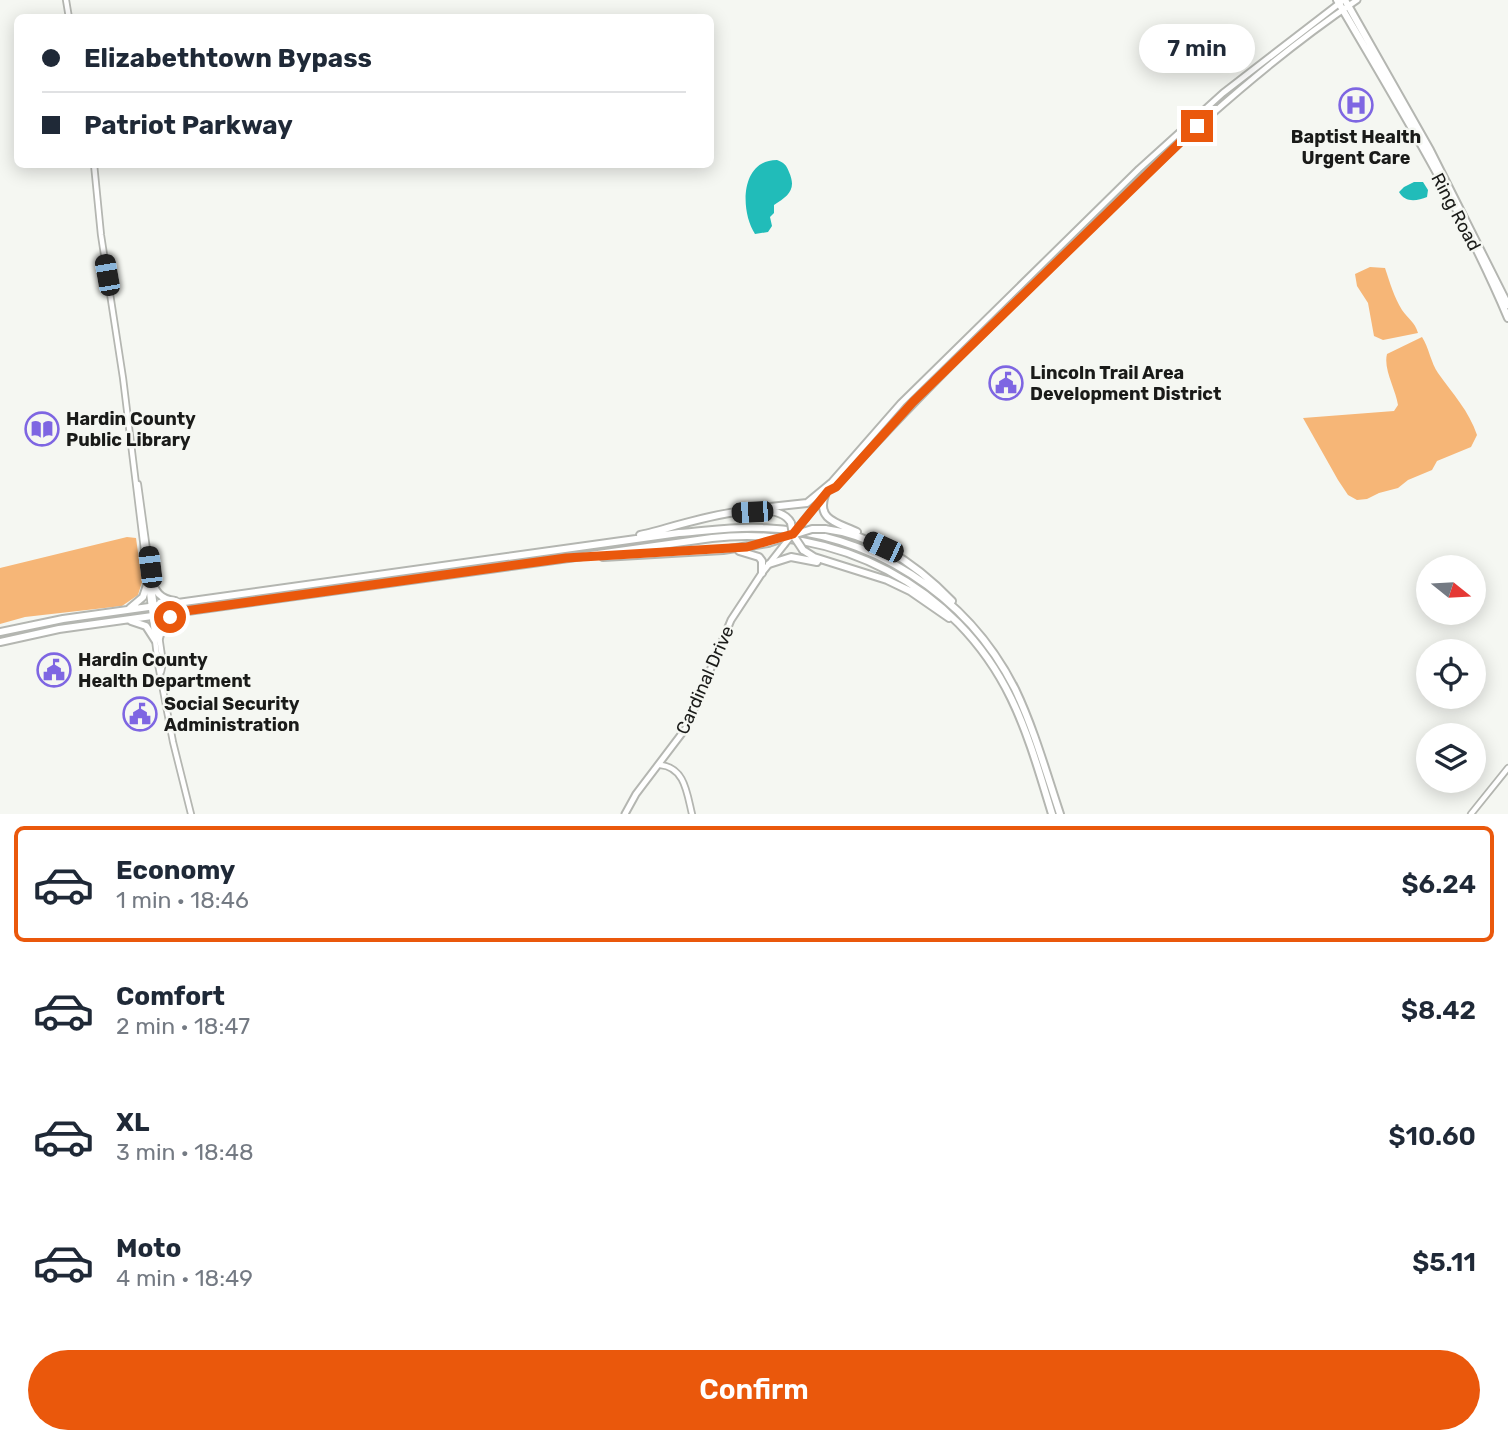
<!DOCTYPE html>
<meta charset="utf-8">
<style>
:root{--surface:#fff;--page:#f2f2f3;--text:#1f2937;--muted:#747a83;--line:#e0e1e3;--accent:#ea580c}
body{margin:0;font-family:Rubik,sans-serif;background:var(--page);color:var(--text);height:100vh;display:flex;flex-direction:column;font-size:26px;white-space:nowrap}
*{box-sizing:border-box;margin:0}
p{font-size:23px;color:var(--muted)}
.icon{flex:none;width:38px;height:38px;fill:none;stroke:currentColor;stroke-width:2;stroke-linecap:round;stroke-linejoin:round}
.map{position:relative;height:814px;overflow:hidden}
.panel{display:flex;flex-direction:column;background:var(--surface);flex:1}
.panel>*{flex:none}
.hud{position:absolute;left:14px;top:14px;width:700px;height:154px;border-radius:10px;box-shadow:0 4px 18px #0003;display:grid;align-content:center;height:154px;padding:0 28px;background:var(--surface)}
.needle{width:46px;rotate:108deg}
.buttons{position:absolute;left:1416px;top:555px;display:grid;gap:14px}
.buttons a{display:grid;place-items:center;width:70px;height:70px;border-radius:50%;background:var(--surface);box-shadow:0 4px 18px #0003;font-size:35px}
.end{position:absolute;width:32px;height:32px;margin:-16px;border:9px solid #ea580c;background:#fff;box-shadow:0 0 0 4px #fff}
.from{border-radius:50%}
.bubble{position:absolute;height:49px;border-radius:24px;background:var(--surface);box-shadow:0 4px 18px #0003;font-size:23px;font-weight:600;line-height:49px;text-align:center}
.car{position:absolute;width:21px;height:42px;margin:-21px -10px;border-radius:9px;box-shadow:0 0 5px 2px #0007;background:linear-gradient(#222 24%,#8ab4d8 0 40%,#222 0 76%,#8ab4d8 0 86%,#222 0)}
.hud b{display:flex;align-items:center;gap:24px;height:66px;font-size:26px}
.hud b+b{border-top:2px solid var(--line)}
.hud i{width:18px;height:18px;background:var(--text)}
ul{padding:12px 0 0;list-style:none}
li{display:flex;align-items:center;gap:21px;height:116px;margin:0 14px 10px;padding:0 14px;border:4px solid transparent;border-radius:10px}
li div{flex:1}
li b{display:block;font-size:26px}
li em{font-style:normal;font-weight:600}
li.selected{border-color:var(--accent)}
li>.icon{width:63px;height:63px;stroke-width:1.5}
.primary-button{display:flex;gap:14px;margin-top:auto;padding:14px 28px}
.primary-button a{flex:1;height:80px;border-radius:42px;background:var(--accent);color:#fff;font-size:28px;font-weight:600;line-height:80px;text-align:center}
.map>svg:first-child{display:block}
.green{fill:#f6b677}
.water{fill:#21bcb9}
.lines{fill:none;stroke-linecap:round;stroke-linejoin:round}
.secondary-casing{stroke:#b4b6b1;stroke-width:8}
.primary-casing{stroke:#b4b6b1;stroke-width:9}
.highway-casing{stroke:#b4b6b1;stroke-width:10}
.secondary{stroke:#fff;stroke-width:4.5}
.primary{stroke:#fff;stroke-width:5}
.highway{stroke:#fff;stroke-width:6}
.primary-bridge-casing{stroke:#b4b6b1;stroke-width:9;stroke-linecap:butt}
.highway-bridge-casing{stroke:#b4b6b1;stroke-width:10;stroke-linecap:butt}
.primary-bridge{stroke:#fff;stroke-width:5}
.highway-bridge{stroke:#fff;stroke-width:6}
.route{stroke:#ea580c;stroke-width:9}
.labels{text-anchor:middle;stroke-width:5;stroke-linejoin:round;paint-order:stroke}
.poi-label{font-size:18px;font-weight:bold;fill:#1a1b19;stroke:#f5f7f2;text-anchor:start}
.street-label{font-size:18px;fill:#1a1b19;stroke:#f5f7f2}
</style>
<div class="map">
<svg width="1508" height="814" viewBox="0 0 1508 814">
<rect width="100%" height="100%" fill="#f5f7f2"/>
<!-- green -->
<path class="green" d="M1370 267 1385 268C1390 283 1394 297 1402 310 1408 319 1415 322 1418 333L1383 340 1374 336 1368 303 1357 286 1355 274Z
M1422 337C1429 348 1431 363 1438 373 1453 394 1469 411 1477 435L1471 447 1437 461 1432 470 1408 480 1398 488 1379 493 1367 499 1357 500 1348 495 1338 480 1303 418 1394 411 1398 405C1396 390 1383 369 1387 354Z
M127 537 136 538 142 582 138 595 122 606 25 617 0 624V568Z"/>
<!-- water -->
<path class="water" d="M777 160C784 163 786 164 789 172 797 190 788 196 774 205V213L770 217 772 226 768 232 755 234C740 211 740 160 777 160Z
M1414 182H1423L1428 190 1427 197C1417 201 1405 203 1399 192L1404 187Z"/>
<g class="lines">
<defs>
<path id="secondary" d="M66 0 69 18
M94 164 101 235 123 378 158 664 173 742 191 814
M138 484 151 579
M152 588 163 663 161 672
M660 765C685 767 687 794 692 814
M1471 814 1508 768"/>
<path id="primary" d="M828 491 836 487C910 404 990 326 1069 249 1160 160 1252 71 1357 0
M800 525 828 491 830 484 901 403 1139 169 1223 93 1341 2
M625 814 636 794 686 728 731 620 762 573 784 545"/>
<path id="highway" d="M1337 0C1398 104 1461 207 1508 318
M1345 0 1430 150 1508 305
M825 495C816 520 838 523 857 532
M770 507 807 503 830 484
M825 529C875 535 918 566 952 601
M640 535C668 530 774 490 791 523
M803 550 814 557 887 580 910 591 949 618
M739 551 759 557 762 561V573
M603 557 723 550 768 543
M769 564 791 557 817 562
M151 578C155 592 160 599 175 601
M130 608 143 597 147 585
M131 621 146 626 155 640
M0 632 63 619 679 533C707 531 735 526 763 528 870 532 967 594 1015 689 1034 729 1046 772 1060 814
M159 638 164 623 175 614
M0 642 59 629 712 538C836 524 956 585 1011 698 1029 735 1040 775 1052 814"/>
</defs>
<!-- secondary casing -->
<use href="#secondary" class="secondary-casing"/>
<!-- primary casing -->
<use href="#primary" class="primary-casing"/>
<!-- highway casing -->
<use href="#highway" class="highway-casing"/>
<!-- secondary -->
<use href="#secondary" class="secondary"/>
<!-- primary -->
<use href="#primary" class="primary"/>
<!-- highway -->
<use href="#highway" class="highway"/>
<defs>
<path id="primary-bridge" d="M784 545 800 525"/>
<path id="highway-bridge" d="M768 543 793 535 791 523
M803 550 793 535 812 529H825"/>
</defs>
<!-- primary-bridge casing -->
<use href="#primary-bridge" class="primary-bridge-casing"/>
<!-- highway-bridge casing -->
<use href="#highway-bridge" class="highway-bridge-casing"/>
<!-- primary-bridge -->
<use href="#primary-bridge" class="primary-bridge"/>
<!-- highway-bridge -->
<use href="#highway-bridge" class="highway-bridge"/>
</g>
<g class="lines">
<!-- route -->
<path class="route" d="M170 617 185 611 566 558 747 547 793 534 828 491 836 487 913 402 1197 126"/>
</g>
<!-- icons -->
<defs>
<symbol id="hospital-ring" viewBox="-11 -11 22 22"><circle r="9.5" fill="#f5f7f2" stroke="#7e66e2" stroke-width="1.5"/><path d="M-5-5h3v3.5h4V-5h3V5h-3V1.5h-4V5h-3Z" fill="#7e66e2"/></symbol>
<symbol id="civic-ring" viewBox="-11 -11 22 22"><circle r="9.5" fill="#f5f7f2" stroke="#7e66e2" stroke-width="1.5"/><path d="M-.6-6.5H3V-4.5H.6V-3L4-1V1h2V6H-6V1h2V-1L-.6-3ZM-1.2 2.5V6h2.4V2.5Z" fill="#7e66e2"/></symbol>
<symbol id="library-ring" viewBox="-11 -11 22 22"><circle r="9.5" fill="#f5f7f2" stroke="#7e66e2" stroke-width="1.5"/><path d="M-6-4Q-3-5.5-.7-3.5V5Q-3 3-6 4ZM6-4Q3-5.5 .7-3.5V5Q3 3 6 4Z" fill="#7e66e2"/></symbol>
</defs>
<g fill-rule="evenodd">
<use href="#hospital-ring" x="1337" y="86" width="38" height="38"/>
<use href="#civic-ring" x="987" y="364" width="38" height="38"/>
<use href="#library-ring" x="23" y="410" width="38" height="38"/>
<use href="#civic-ring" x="35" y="651" width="38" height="38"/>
<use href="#civic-ring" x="121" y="695" width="38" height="38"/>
</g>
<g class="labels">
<!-- poi labels -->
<g class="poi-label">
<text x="1356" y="143" text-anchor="middle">Baptist Health<tspan x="1356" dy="21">Urgent Care</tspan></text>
<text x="1030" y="379">Lincoln Trail Area<tspan x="1030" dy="21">Development District</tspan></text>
<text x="66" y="425">Hardin County<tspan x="66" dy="21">Public Library</tspan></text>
<text x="78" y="666">Hardin County<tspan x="78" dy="21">Health Department</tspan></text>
<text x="164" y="710">Social Security<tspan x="164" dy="21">Administration</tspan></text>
</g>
<!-- street labels -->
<g class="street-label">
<text transform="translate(1456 212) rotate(62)" y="6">Ring Road</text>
<text transform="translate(705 680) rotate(-66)" y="6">Cardinal Drive</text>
</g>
</g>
</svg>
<div class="buttons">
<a><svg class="needle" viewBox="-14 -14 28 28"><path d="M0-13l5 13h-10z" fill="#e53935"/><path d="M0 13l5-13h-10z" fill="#747a83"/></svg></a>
<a><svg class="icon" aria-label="locate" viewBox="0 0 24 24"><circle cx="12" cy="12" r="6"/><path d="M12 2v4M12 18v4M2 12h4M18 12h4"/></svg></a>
<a><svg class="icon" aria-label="layers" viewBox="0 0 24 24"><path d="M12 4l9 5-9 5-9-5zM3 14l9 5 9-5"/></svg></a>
</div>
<i class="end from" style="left:170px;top:617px"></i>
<i class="end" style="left:1197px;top:126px"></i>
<div class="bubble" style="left:1139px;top:24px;width:116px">7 min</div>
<i class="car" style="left:107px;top:275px;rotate:350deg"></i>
<i class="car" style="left:752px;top:512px;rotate:267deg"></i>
<i class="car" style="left:883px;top:547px;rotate:295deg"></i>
<i class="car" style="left:150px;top:567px;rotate:353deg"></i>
<div class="hud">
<b><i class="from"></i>Elizabethtown Bypass</b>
<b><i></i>Patriot Parkway</b>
</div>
</div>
<section class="panel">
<ul>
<li class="selected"><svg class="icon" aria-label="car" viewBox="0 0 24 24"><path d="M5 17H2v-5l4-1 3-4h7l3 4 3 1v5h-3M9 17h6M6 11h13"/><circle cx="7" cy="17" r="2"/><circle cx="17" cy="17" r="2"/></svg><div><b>Economy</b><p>1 min · 18:46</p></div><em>$6.24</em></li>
<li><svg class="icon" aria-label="car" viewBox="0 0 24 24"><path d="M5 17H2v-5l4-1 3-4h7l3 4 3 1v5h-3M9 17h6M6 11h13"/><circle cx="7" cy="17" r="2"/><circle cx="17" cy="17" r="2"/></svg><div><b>Comfort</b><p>2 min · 18:47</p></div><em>$8.42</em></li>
<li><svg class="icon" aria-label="car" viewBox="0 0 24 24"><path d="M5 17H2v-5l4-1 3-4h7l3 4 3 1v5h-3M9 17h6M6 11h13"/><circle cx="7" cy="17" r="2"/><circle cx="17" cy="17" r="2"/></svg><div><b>XL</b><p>3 min · 18:48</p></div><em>$10.60</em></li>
<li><svg class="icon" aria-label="car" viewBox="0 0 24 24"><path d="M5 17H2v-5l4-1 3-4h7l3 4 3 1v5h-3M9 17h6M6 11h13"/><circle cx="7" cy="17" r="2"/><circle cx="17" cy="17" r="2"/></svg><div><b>Moto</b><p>4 min · 18:49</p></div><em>$5.11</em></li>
</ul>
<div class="primary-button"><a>Confirm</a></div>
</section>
